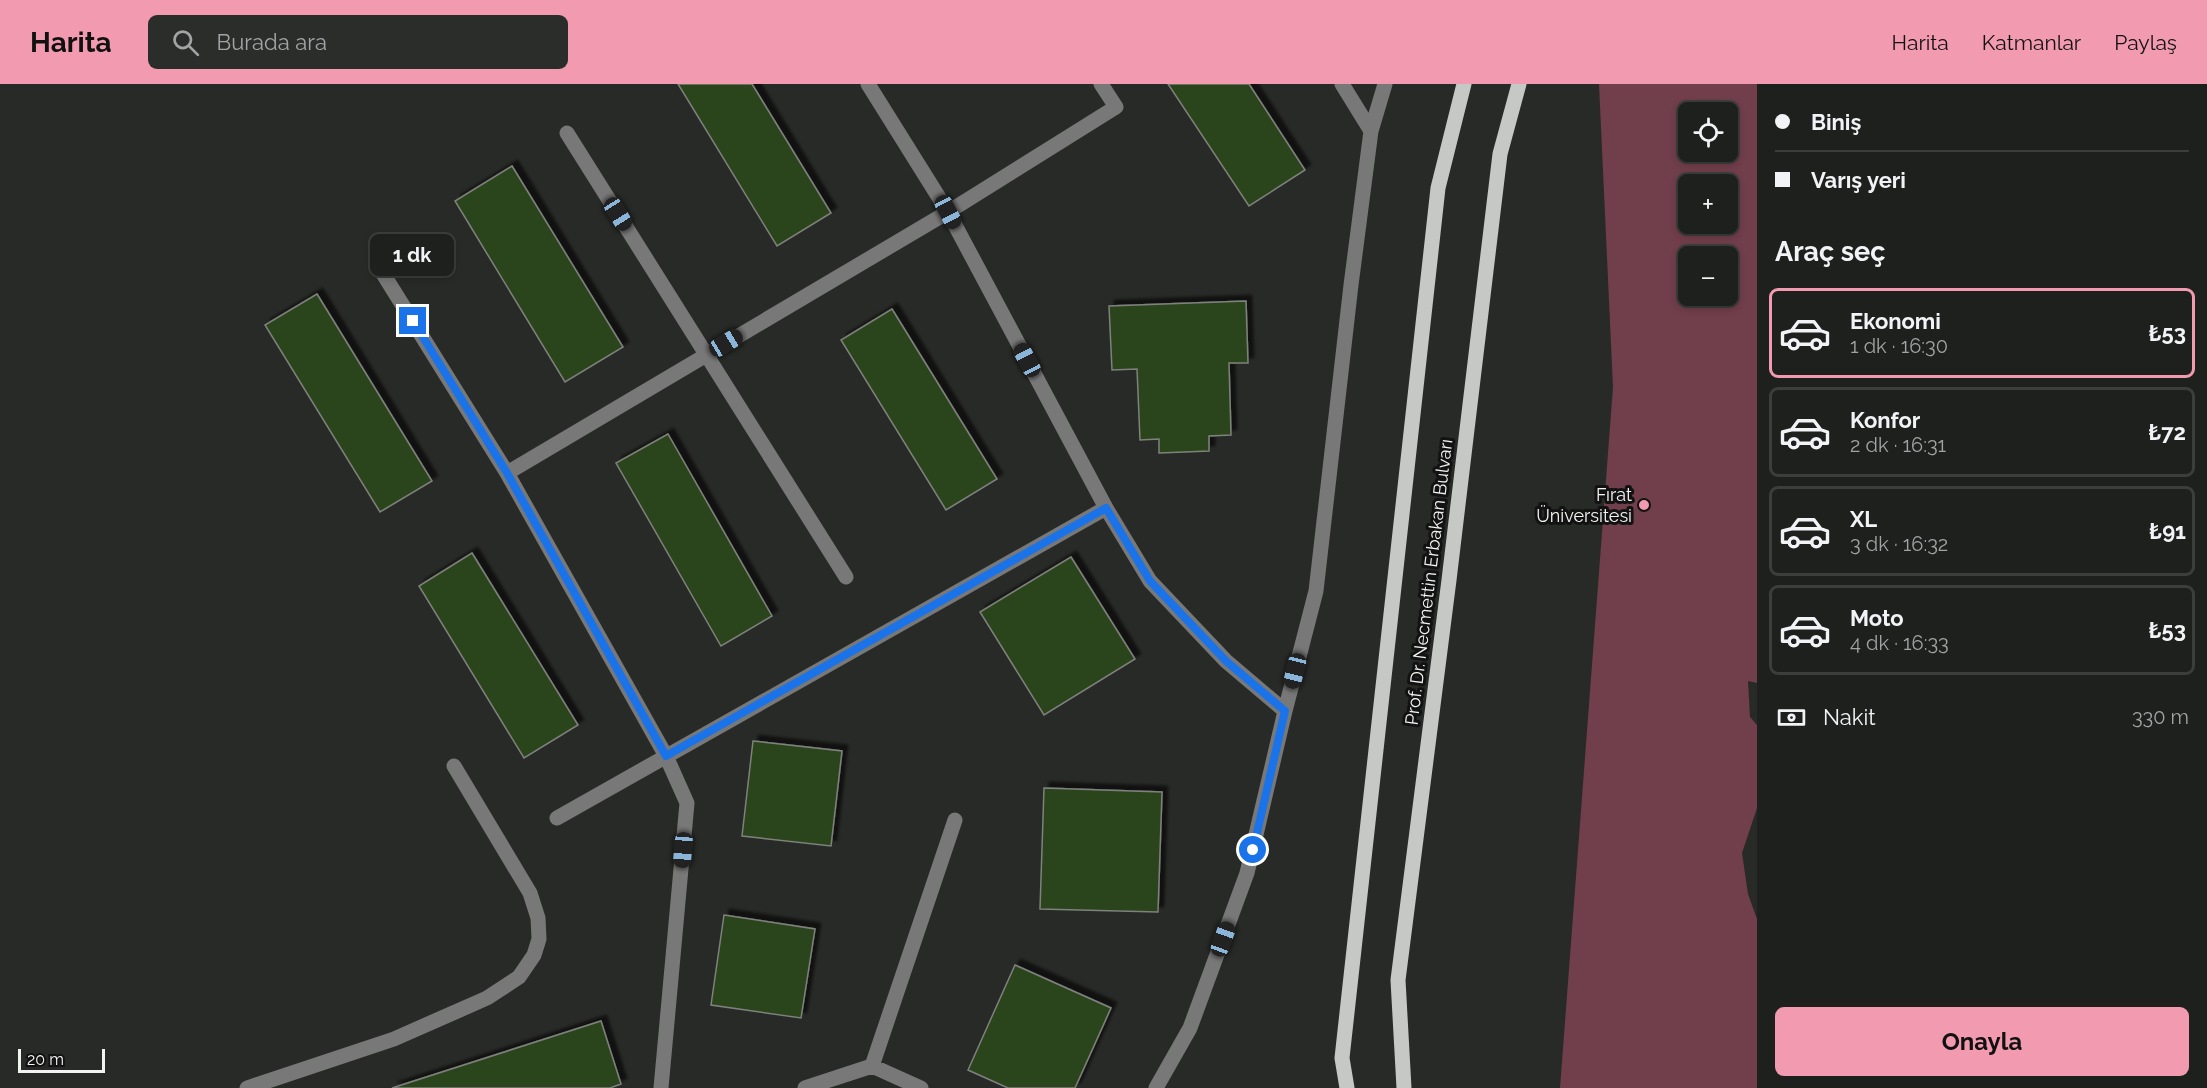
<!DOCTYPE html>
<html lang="tr">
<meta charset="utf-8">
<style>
:root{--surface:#1e201d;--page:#2b2d2a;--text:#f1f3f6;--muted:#a1a3a4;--line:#3c3e3b;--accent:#f29aaf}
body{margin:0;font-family:Raleway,sans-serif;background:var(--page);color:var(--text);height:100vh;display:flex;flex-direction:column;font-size:22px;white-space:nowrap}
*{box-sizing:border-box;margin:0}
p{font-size:20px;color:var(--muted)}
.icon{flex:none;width:33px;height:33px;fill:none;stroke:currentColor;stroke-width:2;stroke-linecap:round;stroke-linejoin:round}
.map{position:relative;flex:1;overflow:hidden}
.details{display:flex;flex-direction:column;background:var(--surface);width:450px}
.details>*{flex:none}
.guide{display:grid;align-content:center;height:132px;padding:0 18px;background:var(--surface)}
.controls{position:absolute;left:1678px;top:18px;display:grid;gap:12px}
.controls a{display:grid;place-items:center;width:60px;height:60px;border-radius:9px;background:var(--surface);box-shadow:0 3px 9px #0003,0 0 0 2px var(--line);font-size:30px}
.scale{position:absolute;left:18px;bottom:15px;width:87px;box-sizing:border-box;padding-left:6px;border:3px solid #f3f4f2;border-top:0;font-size:16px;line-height:21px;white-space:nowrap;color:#f3f4f2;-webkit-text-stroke:4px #111211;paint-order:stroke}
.end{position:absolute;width:27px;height:27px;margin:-14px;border:8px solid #1a73e8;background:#fff;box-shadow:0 0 0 3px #fff}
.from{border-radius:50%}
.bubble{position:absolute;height:42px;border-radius:9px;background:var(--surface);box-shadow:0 3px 9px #0003,0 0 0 2px var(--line);font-size:20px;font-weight:700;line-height:42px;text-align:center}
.car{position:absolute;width:18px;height:36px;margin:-18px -9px;border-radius:8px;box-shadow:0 0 4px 2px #0007;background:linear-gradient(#222 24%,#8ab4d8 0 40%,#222 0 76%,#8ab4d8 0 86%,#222 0)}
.guide b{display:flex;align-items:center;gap:21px;height:57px;font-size:22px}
.guide b+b{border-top:2px solid var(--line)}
.guide i{width:15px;height:15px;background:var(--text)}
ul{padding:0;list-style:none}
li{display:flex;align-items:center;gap:18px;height:90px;margin:0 12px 9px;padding:0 6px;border:3px solid var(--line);border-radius:9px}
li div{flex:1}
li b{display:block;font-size:22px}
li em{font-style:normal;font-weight:700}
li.selected{border-color:var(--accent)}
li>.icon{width:54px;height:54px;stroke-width:1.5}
h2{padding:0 18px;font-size:27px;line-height:72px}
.pay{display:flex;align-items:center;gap:15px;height:66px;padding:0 18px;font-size:22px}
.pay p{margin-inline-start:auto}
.action{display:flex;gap:12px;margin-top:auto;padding:12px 18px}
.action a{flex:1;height:69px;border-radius:9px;background:var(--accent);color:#111;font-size:24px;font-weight:700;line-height:69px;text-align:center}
header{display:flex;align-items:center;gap:36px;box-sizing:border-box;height:84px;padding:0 30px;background:var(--accent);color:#111}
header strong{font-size:28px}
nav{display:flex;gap:33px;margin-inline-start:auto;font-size:21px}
.search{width:420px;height:54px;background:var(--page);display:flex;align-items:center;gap:15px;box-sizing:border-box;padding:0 21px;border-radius:9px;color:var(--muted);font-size:22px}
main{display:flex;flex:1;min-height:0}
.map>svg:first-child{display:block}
.forest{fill:#713e4b;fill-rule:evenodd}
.building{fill:#2c441a;stroke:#7f817e;stroke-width:1.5;filter:url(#shadow)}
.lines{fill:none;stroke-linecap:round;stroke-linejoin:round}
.minor{stroke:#777877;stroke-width:15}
.major{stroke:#c6c8c5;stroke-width:15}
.route{stroke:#1a73e8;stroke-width:8}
.poi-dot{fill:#f29aaf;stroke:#111211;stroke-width:2}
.labels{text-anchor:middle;stroke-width:6;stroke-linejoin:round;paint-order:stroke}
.poi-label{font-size:18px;fill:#f3f4f2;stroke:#111211;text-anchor:end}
.street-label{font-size:18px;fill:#f3f4f2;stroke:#111211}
</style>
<header>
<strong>Harita</strong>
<div class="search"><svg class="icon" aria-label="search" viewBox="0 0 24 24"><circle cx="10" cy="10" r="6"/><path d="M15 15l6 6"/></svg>Burada ara</div>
<nav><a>Harita</a><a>Katmanlar</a><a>Paylaş</a></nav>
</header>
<main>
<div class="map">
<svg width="1757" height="1004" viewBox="0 0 1757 1004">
<defs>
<filter id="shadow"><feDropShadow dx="5.5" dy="-5.5" stdDeviation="1.5" flood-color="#0009"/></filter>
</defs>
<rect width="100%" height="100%" fill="#282a27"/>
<!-- forest -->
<path class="forest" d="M1599 0H1757V599L1748 597 1750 633 1757 641V724L1742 769 1748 810 1757 835V1004H1560L1613 303ZM1689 28H1728V68H1689ZM1689 100H1728V140H1689ZM1689 172H1728V212H1689Z"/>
<!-- building -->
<path class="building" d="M678 0H752L831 129 777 162Z
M1168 0H1249L1305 86 1249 122Z
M512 82 623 263 565 298 455 117Z
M317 210 432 397 380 428 265 241Z
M1246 217 1248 279H1229L1231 351 1209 352V367L1159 369V355L1140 356 1137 285 1112 286 1109 222Z
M892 225 997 395 946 426 841 256Z
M668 350 772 532 721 562 616 379Z
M472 469 578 641 524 674 419 502Z
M1071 473 1135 575 1044 631 980 528Z
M753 657 842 667 831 762 742 752Z
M1044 704 1162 708 1158 828 1040 825Z
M724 831 815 845 801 934 711 921Z
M1015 881 1111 924 1075 1004H1008L968 986Z
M601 937 621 1000 610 1004H392Z"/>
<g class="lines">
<!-- minor -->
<path class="minor" d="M868 0 948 128 1106 424 1150 497 1226 577 1285 627
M1342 0 1371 47
M567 49 846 493
M377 180 507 389 666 672 687 719 661 1004
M507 389 948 128 1116 23 1101 0
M557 734 1106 424
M872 982 921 1004
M247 1004 394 955 487 914 519 893 534 871 539 855 538 834 530 809 454 682
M805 1004 872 982 955 736
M1156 1004 1190 944 1247 789 1285 627 1316 507 1351 201 1371 47 1385 0"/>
<!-- major -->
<path class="major" d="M1347 1004 1342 974 1438 104 1464 0
M1404 1004 1398 896 1449 496 1500 70 1519 0"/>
</g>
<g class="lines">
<!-- route -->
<path class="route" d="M413 237 507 389 666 672 1106 424 1150 497 1226 577 1285 627 1253 766"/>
</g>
<!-- markers -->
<circle class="poi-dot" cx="1644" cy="421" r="6"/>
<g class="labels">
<!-- poi labels -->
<g class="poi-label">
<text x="1632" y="417">Fırat<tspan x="1632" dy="21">Üniversitesi</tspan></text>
</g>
<!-- street labels -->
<g class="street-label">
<text transform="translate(1429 498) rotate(-83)" y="6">Prof. Dr. Necmettin Erbakan Bulvarı</text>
</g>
</g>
</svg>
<div class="controls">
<a><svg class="icon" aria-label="locate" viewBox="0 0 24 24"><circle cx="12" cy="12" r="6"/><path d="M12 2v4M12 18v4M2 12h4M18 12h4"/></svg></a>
<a>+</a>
<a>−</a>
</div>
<div class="scale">20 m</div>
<i class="end from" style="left:1253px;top:766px"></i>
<i class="end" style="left:413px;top:237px"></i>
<div class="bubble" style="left:370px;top:150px;width:84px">1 dk</div>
<i class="car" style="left:948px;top:128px;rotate:152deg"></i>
<i class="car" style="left:618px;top:130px;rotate:148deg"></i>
<i class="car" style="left:726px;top:259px;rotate:59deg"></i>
<i class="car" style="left:1027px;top:276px;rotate:332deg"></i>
<i class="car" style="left:1295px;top:587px;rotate:194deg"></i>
<i class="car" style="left:683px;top:766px;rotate:185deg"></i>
<i class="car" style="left:1223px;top:855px;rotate:20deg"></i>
</div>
<section class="details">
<div class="guide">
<b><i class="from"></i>Biniş</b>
<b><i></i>Varış yeri</b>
</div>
<h2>Araç seç</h2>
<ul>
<li class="selected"><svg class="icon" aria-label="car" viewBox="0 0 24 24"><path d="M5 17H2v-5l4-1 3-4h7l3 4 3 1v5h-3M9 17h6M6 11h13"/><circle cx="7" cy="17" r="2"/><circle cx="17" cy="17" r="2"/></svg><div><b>Ekonomi</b><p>1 dk · 16:30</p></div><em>₺53</em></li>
<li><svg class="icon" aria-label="car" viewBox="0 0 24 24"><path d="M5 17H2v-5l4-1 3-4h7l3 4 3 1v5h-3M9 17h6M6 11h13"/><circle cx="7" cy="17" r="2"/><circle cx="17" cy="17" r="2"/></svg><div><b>Konfor</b><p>2 dk · 16:31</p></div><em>₺72</em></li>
<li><svg class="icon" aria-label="car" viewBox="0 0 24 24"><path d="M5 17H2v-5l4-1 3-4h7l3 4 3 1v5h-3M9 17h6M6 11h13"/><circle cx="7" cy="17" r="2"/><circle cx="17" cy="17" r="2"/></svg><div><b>XL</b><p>3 dk · 16:32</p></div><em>₺91</em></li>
<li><svg class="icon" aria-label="car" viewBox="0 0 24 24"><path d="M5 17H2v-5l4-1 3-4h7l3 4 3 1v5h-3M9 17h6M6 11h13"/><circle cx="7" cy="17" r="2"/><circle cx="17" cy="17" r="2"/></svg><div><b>Moto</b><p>4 dk · 16:33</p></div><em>₺53</em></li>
</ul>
<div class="pay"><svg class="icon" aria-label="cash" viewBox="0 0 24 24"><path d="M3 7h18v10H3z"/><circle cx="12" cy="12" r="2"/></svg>Nakit<p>330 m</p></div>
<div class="action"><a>Onayla</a></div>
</section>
</main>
